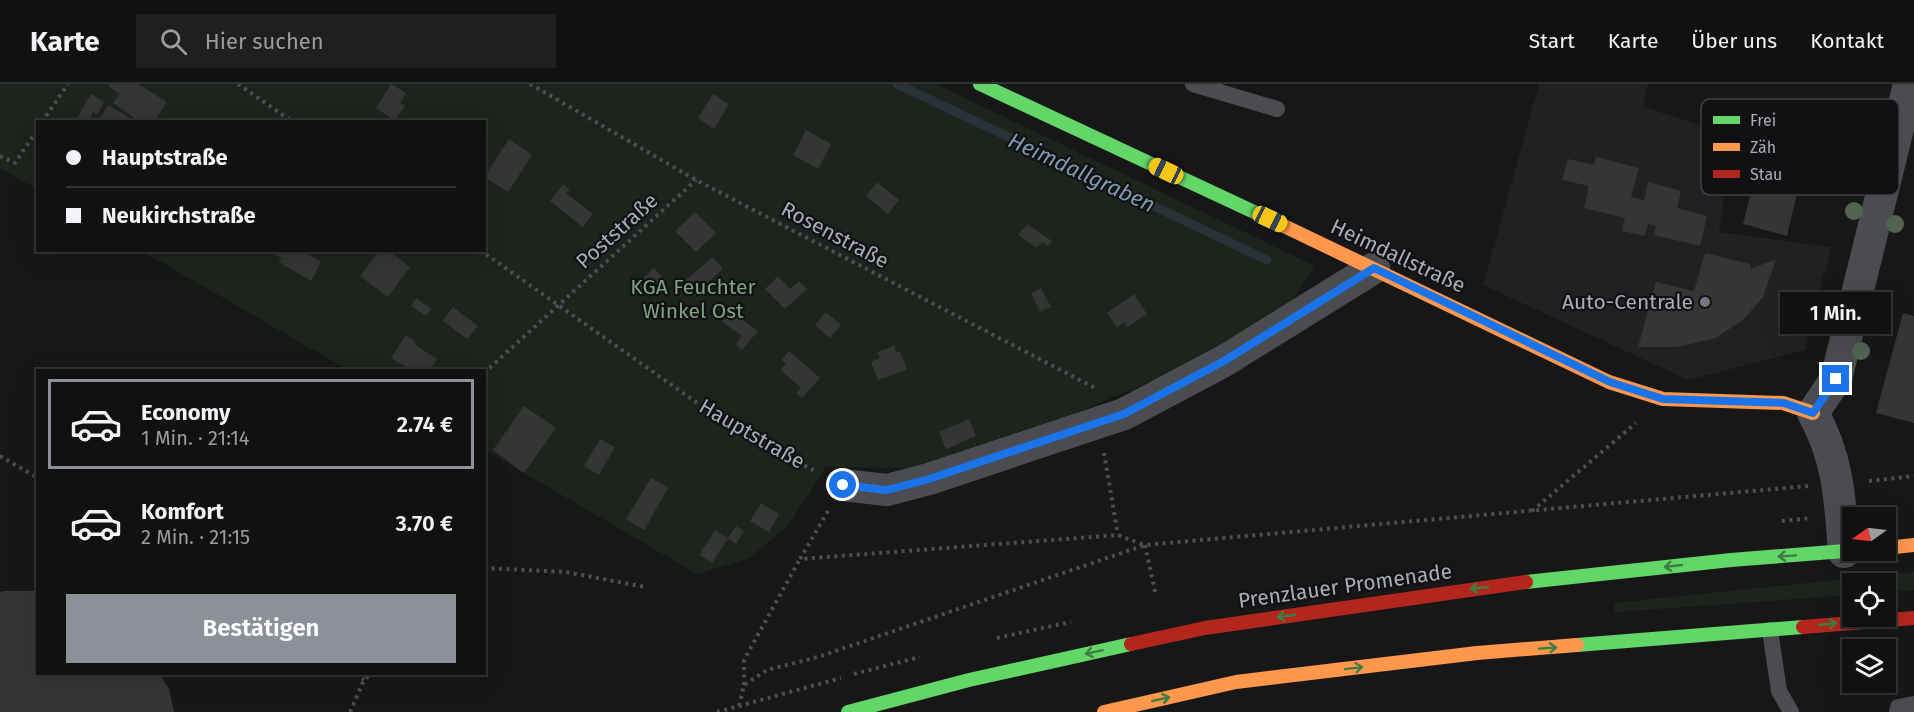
<!DOCTYPE html>
<html lang="de">
<meta charset="utf-8">
<style>
:root{--surface:#111;--page:#1e1f1f;--text:#f1f3f6;--muted:#9c9d9f;--line:#303131;--accent:#8c9099}
body{margin:0;font-family:"Fira Sans",sans-serif;background:var(--page);color:var(--text);height:100vh;display:flex;flex-direction:column;font-size:22px;white-space:nowrap}
*{box-sizing:border-box;margin:0}
p{font-size:20px;color:var(--muted)}
.icon{flex:none;width:33px;height:33px;fill:none;stroke:currentColor;stroke-width:2;stroke-linecap:round;stroke-linejoin:round}
.map{position:relative;flex:1;overflow:hidden}
.details{position:absolute;left:36px;top:285px;width:450px;height:306px;display:flex;flex-direction:column;background:var(--surface);border-radius:0px;box-shadow:0 6px 24px #0002,0 0 0 2px var(--line)}
.details>*{flex:none}
.banner{position:absolute;left:36px;top:36px;width:450px;height:132px;border-radius:0px;box-shadow:0 6px 24px #0002,0 0 0 2px var(--line);display:grid;align-content:center;height:132px;padding:0 30px;background:var(--surface)}
.needle{width:39px;rotate:256deg}
.tools{position:absolute;left:1842px;top:423px;display:grid;gap:12px}
.tools a{display:grid;place-items:center;width:54px;height:54px;border-radius:0px;background:var(--surface);box-shadow:0 6px 24px #0002,0 0 0 2px var(--line);font-size:30px}
.end{position:absolute;width:27px;height:27px;margin:-14px;border:8px solid #1a73e8;background:#fff;box-shadow:0 0 0 3px #fff}
.from{border-radius:50%}
.bubble{position:absolute;height:42px;border-radius:0px;background:var(--surface);box-shadow:0 6px 24px #0002,0 0 0 2px var(--line);font-size:20px;font-weight:600;line-height:42px;text-align:center}
.car{position:absolute;width:18px;height:36px;margin:-18px -9px;border-radius:8px;box-shadow:0 0 4px 2px #0007;background:linear-gradient(#f5c518 24%,#345 0 40%,#f5c518 0 76%,#345 0 86%,#f5c518 0)}
.banner b{display:flex;align-items:center;gap:21px;height:57px;font-size:22px}
.banner b+b{border-top:2px solid var(--line)}
.banner i{width:15px;height:15px;background:var(--text)}
ul{padding:10px 0 0;list-style:none}
li{display:flex;align-items:center;gap:18px;height:90px;margin:0 12px 9px;padding:0 18px;border:3px solid transparent;border-radius:0px}
li div{flex:1}
li b{display:block;font-size:22px}
li em{font-style:normal;font-weight:600}
li.current{border-color:var(--accent)}
li>.icon{width:54px;height:54px;stroke-width:1.5}
.action{display:flex;gap:12px;margin-top:auto;padding:12px 30px}
.action a{flex:1;height:69px;border-radius:0px;background:var(--accent);color:#fff;font-size:24px;font-weight:600;line-height:69px;text-align:center}
header{display:flex;align-items:center;gap:36px;box-sizing:border-box;height:84px;padding:0 30px;background:var(--surface);border-bottom:2px solid var(--line)}
header strong{font-size:28px}
nav{display:flex;gap:33px;margin-inline-start:auto;font-size:21px}
.search{width:420px;height:54px;background:var(--page);display:flex;align-items:center;gap:15px;box-sizing:border-box;padding:0 21px;border-radius:0px;color:var(--muted);font-size:22px}
.map>svg:first-child{display:block}
.built{fill:#212123}
.green{fill:#1d241e}
.lines{fill:none;stroke-linecap:round;stroke-linejoin:round}
.stream{stroke:#2a3239;stroke-width:9}
.building{fill:#353536}
.path{stroke:#4d4e52;stroke-width:4;stroke-dasharray:3 4.5;stroke-linecap:butt}
.lane{stroke:#4b4c50;stroke-width:16}
.street{stroke:#4b4c50;stroke-width:32}
.fast{stroke:#63d668;stroke-width:14}
.slow{stroke:#ff974d;stroke-width:14}
.jam{stroke:#b3261e;stroke-width:14}
.tree{fill:#506451}
.oneway{stroke:#3e7d42}
.route{stroke:#1a73e8;stroke-width:8}
.poi-dot{fill:#757880;stroke:#111113;stroke-width:2}
.labels{text-anchor:middle;stroke-width:4.5;stroke-linejoin:round;paint-order:stroke}
.street-label{font-size:21px;fill:#a8adb8;stroke:#111113}
.park-label{font-size:21px;fill:#7fa381;stroke:#111113}
.poi-label{font-size:21px;fill:#a8adb8;stroke:#111113;text-anchor:end}
.water-label{font-size:22px;font-style:italic;fill:#7f9bb3;stroke:#111113}
.key{fill:#111113;stroke:#3e4045;stroke-width:1.5}
.key-label{font-size:16px;fill:#a8adb8}
</style>
<header>
<strong>Karte</strong>
<div class="search"><svg class="icon" aria-label="search" viewBox="0 0 24 24"><circle cx="10" cy="10" r="6"/><path d="M15 15l6 6"/></svg>Hier suchen</div>
<nav><a>Start</a><a>Karte</a><a>Über uns</a><a>Kontakt</a></nav>
</header>
<div class="map">
<svg width="1914" height="628" viewBox="0 0 1914 628">
<rect width="100%" height="100%" fill="#171717"/>
<!-- built -->
<path class="built" d="M1539 0H1648L1643 23 1734 52 1719 148 1831 163 1805 266 1688 296 1483 201Z"/>
<!-- green -->
<path class="green" d="M0 0H936L1315 182 1286 225 1191 280 1027 350 917 384 826 383 788 442 748 475 697 490 485 366 484 286H348L142 167 484 166V38H38L37 105 0 84Z
M1914 488V506L1886 508V500H1852V511L1615 528 1614 519Z"/>
<g class="lines">
<!-- stream -->
<path class="stream" d="M897 0 1267 176"/>
</g>
<!-- building -->
<path class="building" d="M110 0H138L167 18 157 34 162 38H140L113 19 120 10 108 2Z
M391 0 406 9 400 19 405 22 395 37 376 24Z
M91 10 104 18 97 31 93 28 88 38H75Z
M713 10 729 20 714 45 698 34Z
M108 21 136 38H98Z
M806 46 831 60 818 85 793 71Z
M509 55 532 71 508 108 484 93Z
M1596 73 1639 84 1631 113 1644 116 1648 98 1681 107 1677 124 1707 132 1700 162 1654 151 1656 142 1648 140 1645 152 1622 147 1625 134 1584 124 1589 102 1562 96 1568 75 1594 81Z
M1760 73 1803 84 1787 152 1743 140Z
M877 98 899 116 888 130 866 112Z
M563 100 570 106 566 109 593 130 583 143 550 117Z
M695 128 716 149 696 168 675 147Z
M1027 140 1052 157 1048 162 1042 158 1037 164 1018 151Z
M267 166H305L304 168 321 178 311 197 279 178 281 174Z
M380 166H388L410 183 388 213 360 192Z
M1705 169 1750 180 1751 185 1776 175 1763 213 1744 235 1716 254 1677 263H1638L1656 198 1694 207Z
M713 173 723 185 697 208 686 196Z
M654 184 663 194 645 211 635 202Z
M778 192 790 205 799 197 807 205 785 225 765 205Z
M1041 204 1051 223 1040 228 1031 209Z
M1134 210 1147 230 1127 243 1125 238 1117 243 1107 229Z
M416 214 431 225 426 232 411 222Z
M453 223 478 242 467 255 443 237Z
M730 227 758 247 742 266 736 261 742 252 722 238Z
M826 228 841 241 830 254 815 241Z
M1903 229 1914 232V339L1876 329Z
M406 251 415 258 414 260 437 275 430 286H411L391 274Z
M894 262 896 268 900 267 907 285 878 296 871 278 880 274 877 268Z
M789 267 820 294 802 314 796 309 801 304 781 286 786 280 782 276Z
M524 322 556 344 524 389 493 366Z
M969 335 976 352 946 365 939 348Z
M600 355 615 363 599 391 584 382Z
M651 394 668 404 644 446 626 435Z
M761 419 779 430 769 448 750 437Z
M736 442 744 447 736 460 728 454 712 479 699 471 715 446 728 454Z
M5 507H38V590H160L169 605 174 628H0V508Z"/>
<g class="lines">
<!-- path -->
<path class="path" d="M238 0 293 38
M530 0 696 96 1097 305
M42 38 68 0
M0 72 15 79 38 45
M480 166 734 345 815 387
M484 289 696 96
M1104 369 1118 451
M0 372 38 394
M1869 397 1914 392
M828 427 800 475 1118 451 1144 461
M1532 427 1636 339
M1782 437 1811 434
M1145 461 1156 512
M484 484 566 488 645 503
M997 554 1071 538
M356 590 364 596
M854 590 920 573
M744 601V576L800 475
M739 622 744 601 767 586 818 573 1145 461 1808 402
M350 628 364 596 371 590
M717 628 841 594"/>
<!-- lane -->
<path class="lane" d="M1193 0 1277 25
M1770 546 1779 607 1791 628
M1897 628 1898 623 1914 620"/>
<!-- street -->
<path class="street" d="M843 401 887 406 929 395 1124 330 1224 277 1374 184
M1844 468C1840 416 1839 376 1813 329L1836 295 1909 0"/>
<!-- fast -->
<path class="fast" d="M980 0 1284 142
M1526 498 1731 476 1857 466
M1577 561 1803 543
M848 628 969 596 1131 560"/>
<!-- slow -->
<path class="slow" d="M1284 142 1609 298 1663 315 1783 319 1813 329
M1886 464 1914 461
M1104 628 1236 598 1477 569 1577 561"/>
<!-- jam -->
<path class="jam" d="M1803 543 1914 534
M1131 560 1205 544 1526 498"/>
</g>
<!-- trees -->
<g class="tree">
<circle cx="1854" cy="127" r="9"/>
<circle cx="1895" cy="140" r="9"/>
<circle cx="1873" cy="216" r="9"/>
<circle cx="1861" cy="267" r="9"/>
</g>
<!-- one-way arrows -->
<defs><path id="oneway-shaft" d="M-6 0H5M1.5-3L5.5 0L1.5 3" fill="none" stroke-width="1.6" stroke-linecap="round" stroke-linejoin="round" transform="scale(1.5)"/></defs>
<g class="oneway">
<use href="#oneway-shaft" transform="translate(1787 472) rotate(176)"/>
<use href="#oneway-shaft" transform="translate(1673 482) rotate(174)"/>
<use href="#oneway-shaft" transform="translate(1479 504) rotate(174)"/>
<use href="#oneway-shaft" transform="translate(1286 532) rotate(172)"/>
<use href="#oneway-shaft" transform="translate(1828 540) rotate(-6)"/>
<use href="#oneway-shaft" transform="translate(1548 564) rotate(-4)"/>
<use href="#oneway-shaft" transform="translate(1094 568) rotate(168)"/>
<use href="#oneway-shaft" transform="translate(1354 584) rotate(-7)"/>
<use href="#oneway-shaft" transform="translate(1161 615) rotate(-13)"/>
</g>
<g class="lines">
<!-- route -->
<path class="route" d="M843 401 887 406 929 395 1124 330 1224 277 1374 184 1610 298 1663 315 1784 319 1813 329 1836 295"/>
</g>
<!-- markers -->
<circle class="poi-dot" cx="1705" cy="218" r="6"/>
<g class="labels">
<!-- street labels -->
<g class="street-label">
<text transform="translate(617 147) rotate(-42)" y="7">Poststraße</text>
<text transform="translate(835 151) rotate(28)" y="7">Rosenstraße</text>
<text transform="translate(1398 172) rotate(25)" y="7">Heimdallstraße</text>
<text transform="translate(752 350) rotate(30)" y="7">Hauptstraße</text>
<text transform="translate(1345 502) rotate(-8)" y="7">Prenzlauer Promenade</text>
</g>
<!-- park labels -->
<g class="park-label">
<text x="693" y="210">KGA Feuchter<tspan x="693" dy="24">Winkel Ost</tspan></text>
</g>
<!-- poi labels -->
<g class="poi-label">
<text x="1693" y="225">Auto-Centrale</text>
</g>
<!-- water labels -->
<g class="water-label">
<text transform="translate(1082 88) rotate(25)" y="8">Heimdallgraben</text>
</g>
</g>
<!-- legend -->
<rect x="1701" y="15" width="198" height="96" rx="9" class="key"/>
<rect x="1713" y="32" width="27" height="8" fill="#63d668"/>
<rect x="1713" y="59" width="27" height="8" fill="#ff974d"/>
<rect x="1713" y="86" width="27" height="8" fill="#b3261e"/>
<g class="key-label">
<text x="1750" y="42">Frei</text>
<text x="1750" y="69">Zäh</text>
<text x="1750" y="96">Stau</text>
</g>
</svg>
<div class="tools">
<a><svg class="needle" viewBox="-14 -14 28 28"><path d="M0-13l5 13h-10z" fill="#e53935"/><path d="M0 13l5-13h-10z" fill="#9c9d9f"/></svg></a>
<a><svg class="icon" aria-label="locate" viewBox="0 0 24 24"><circle cx="12" cy="12" r="6"/><path d="M12 2v4M12 18v4M2 12h4M18 12h4"/></svg></a>
<a><svg class="icon" aria-label="layers" viewBox="0 0 24 24"><path d="M12 4l9 5-9 5-9-5zM3 14l9 5 9-5"/></svg></a>
</div>
<i class="end from" style="left:843px;top:401px"></i>
<i class="end" style="left:1836px;top:295px"></i>
<div class="bubble" style="left:1780px;top:208px;width:111px">1 Min.</div>
<i class="car" style="left:1166px;top:87px;rotate:295deg"></i>
<i class="car" style="left:1270px;top:135px;rotate:115deg"></i>
<div class="banner">
<b><i class="from"></i>Hauptstraße</b>
<b><i></i>Neukirchstraße</b>
</div>
<section class="details">
<ul>
<li class="current"><svg class="icon" aria-label="car" viewBox="0 0 24 24"><path d="M5 17H2v-5l4-1 3-4h7l3 4 3 1v5h-3M9 17h6M6 11h13"/><circle cx="7" cy="17" r="2"/><circle cx="17" cy="17" r="2"/></svg><div><b>Economy</b><p>1 Min. · 21:14</p></div><em>2.74 €</em></li>
<li><svg class="icon" aria-label="car" viewBox="0 0 24 24"><path d="M5 17H2v-5l4-1 3-4h7l3 4 3 1v5h-3M9 17h6M6 11h13"/><circle cx="7" cy="17" r="2"/><circle cx="17" cy="17" r="2"/></svg><div><b>Komfort</b><p>2 Min. · 21:15</p></div><em>3.70 €</em></li>
</ul>
<div class="action"><a>Bestätigen</a></div>
</section>
</div>
